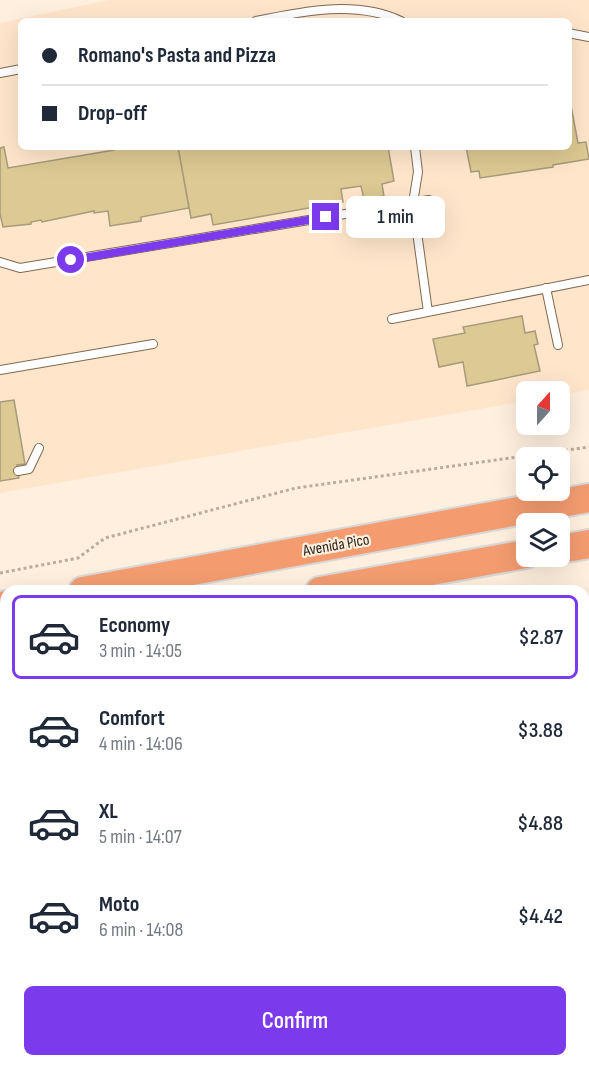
<!DOCTYPE html>
<meta charset="utf-8">
<style>
:root{--surface:#fff;--page:#f6f6f7;--text:#1f2937;--muted:#747a83;--line:#e0e1e3;--accent:#7c3aed}
body{margin:0;font-family:"Sofia Sans Condensed",sans-serif;background:var(--page);color:var(--text);height:100vh;display:flex;flex-direction:column;font-size:22px;white-space:nowrap}
*{box-sizing:border-box;margin:0}
p{font-size:20px;color:var(--muted)}
.icon{flex:none;width:33px;height:33px;fill:none;stroke:currentColor;stroke-width:2;stroke-linecap:round;stroke-linejoin:round}
.map{position:relative;flex:1;overflow:hidden}
.drawer{position:absolute;left:0px;top:585px;width:590px;height:482px;display:flex;flex-direction:column;background:var(--surface);border-radius:18px 18px 0 0;box-shadow:0 6px 24px #0002}
.drawer>*{flex:none}
.guide{position:absolute;left:18px;top:18px;width:554px;height:132px;border-radius:9px;box-shadow:0 6px 24px #0002;display:grid;align-content:center;height:132px;padding:0 24px;background:var(--surface)}
.needle{width:39px;rotate:21deg}
.buttons{position:absolute;left:516px;top:381px;display:grid;gap:12px}
.buttons a{display:grid;place-items:center;width:54px;height:54px;border-radius:9px;background:var(--surface);box-shadow:0 6px 24px #0002;font-size:30px}
.end{position:absolute;width:27px;height:27px;margin:-14px;border:8px solid #7c3aed;background:#fff;box-shadow:0 0 0 3px #fff}
.from{border-radius:50%}
.bubble{position:absolute;height:42px;border-radius:9px;background:var(--surface);box-shadow:0 6px 24px #0002;font-size:20px;font-weight:600;line-height:42px;text-align:center}
.guide b{display:flex;align-items:center;gap:21px;height:57px;font-size:22px}
.guide b+b{border-top:2px solid var(--line)}
.guide i{width:15px;height:15px;background:var(--text)}
ul{padding:10px 0 0;list-style:none}
li{display:flex;align-items:center;gap:18px;height:84px;margin:0 12px 9px;padding:0 12px;border:3px solid transparent;border-radius:9px}
li div{flex:1}
li b{display:block;font-size:22px}
li em{font-style:normal;font-weight:600}
li.current{border-color:var(--accent)}
li>.icon{width:54px;height:54px;stroke-width:1.5}
.cta{display:flex;gap:12px;margin-top:auto;padding:12px 24px}
.cta a{flex:1;height:69px;border-radius:9px;background:var(--accent);color:#fff;font-size:24px;font-weight:600;line-height:69px;text-align:center}
.map>svg:first-child{display:block}
.built{fill:#ffe6cb;fill-rule:evenodd}
.building{fill:#dcc993;stroke:#a69b7b;stroke-width:1.5}
.lines{fill:none;stroke-linecap:round;stroke-linejoin:round}
.lane-casing{stroke:#7f6950;stroke-width:10}
.street-casing{stroke:#7f6950;stroke-width:18}
.highway-casing{stroke:#d9d7d5;stroke-width:32}
.path{stroke:#b9ac9d;stroke-width:3;stroke-dasharray:3 3;stroke-linecap:butt}
.lane{stroke:#fff;stroke-width:8}
.street{stroke:#fff;stroke-width:15}
.highway{stroke:#f49c70;stroke-width:28}
.route{stroke:#7c3aed;stroke-width:8}
.labels{text-anchor:middle;stroke-width:4.5;stroke-linejoin:round;paint-order:stroke}
.street-label{font-size:16px;fill:#2b2218;stroke:#feefde}
</style>
<div class="map">
<svg width="589" height="1066" viewBox="0 0 589 1066">
<rect width="100%" height="100%" fill="#feefde"/>
<!-- built -->
<path class="built" d="M109 0H589V390L560 395V392H526V401L0 493V23ZM21 21H568V147H21Z"/>
<!-- building -->
<path class="building" d="M568 90 578 143 586 142 589 159 553 165V167L480 178 479 171 471 172 466 147H568Z
M4 147 8 168 114 150V147H178L189 208 141 217V221L110 226 108 211 94 213V211L42 222 41 220 31 222V224L3 227 0 214V148Z
M178 147H388L394 181 382 184 384 196 364 199 361 186 341 189 343 202 213 225 211 214 191 218Z
M522 316 525 333 535 331 538 344 534 345 540 371 467 386 463 362 439 367 433 339 465 333 463 327Z
M14 400 25 464 17 465 19 478 0 481V402Z
M6 861V907L0 908V862Z
M43 1060H207L208 1066H44Z
M272 1060H361L362 1066H273Z"/>
<g class="lines">
<defs>
<path id="lane" d="M256 21C303 11 356 0 401 21
M568 33 589 37
M0 73 21 69
M415 147 418 172 413 203 428 312
M0 262 20 268 429 200
M546 288 558 345
M392 319 589 280
M0 370 153 344
M18 471 29 469 39 448
M584 736 589 735
M584 749 589 781
M0 851 6 850
M29 1060 30 1066
M241 1060 242 1066"/>
<path id="street" d="M584 887 589 888
M0 979 6 978
M403 1060 404 1066"/>
<path id="highway" d="M560 549 589 544
M83 591 589 498
M320 591 526 554
M0 607 6 605
M0 648 6 647"/>
</defs>
<!-- lane casing -->
<use href="#lane" class="lane-casing"/>
<!-- street casing -->
<use href="#street" class="street-casing"/>
<!-- highway casing -->
<use href="#highway" class="highway-casing"/>
<!-- path -->
<path class="path" d="M0 573 78 558 105 538 296 488 589 447"/>
<!-- lane -->
<use href="#lane" class="lane"/>
<!-- street -->
<use href="#street" class="street"/>
<!-- highway -->
<use href="#highway" class="highway"/>
</g>
<g class="lines">
<!-- route -->
<path class="route" d="M71 260 326 217"/>
</g>
<g class="labels">
<!-- street labels -->
<g class="street-label">
<text transform="translate(336 544) rotate(-10)" y="6">Avenida Pico</text>
</g>
</g>
</svg>
<div class="buttons">
<a><svg class="needle" viewBox="-14 -14 28 28"><path d="M0-13l5 13h-10z" fill="#e53935"/><path d="M0 13l5-13h-10z" fill="#747a83"/></svg></a>
<a><svg class="icon" aria-label="locate" viewBox="0 0 24 24"><circle cx="12" cy="12" r="6"/><path d="M12 2v4M12 18v4M2 12h4M18 12h4"/></svg></a>
<a><svg class="icon" aria-label="layers" viewBox="0 0 24 24"><path d="M12 4l9 5-9 5-9-5zM3 14l9 5 9-5"/></svg></a>
</div>
<i class="end from" style="left:71px;top:260px"></i>
<i class="end" style="left:326px;top:217px"></i>
<div class="bubble" style="left:346px;top:196px;width:99px">1 min</div>
<div class="guide">
<b><i class="from"></i>Romano's Pasta and Pizza</b>
<b><i></i>Drop-off</b>
</div>
<section class="drawer">
<ul>
<li class="current"><svg class="icon" aria-label="car" viewBox="0 0 24 24"><path d="M5 17H2v-5l4-1 3-4h7l3 4 3 1v5h-3M9 17h6M6 11h13"/><circle cx="7" cy="17" r="2"/><circle cx="17" cy="17" r="2"/></svg><div><b>Economy</b><p>3 min · 14:05</p></div><em>$2.87</em></li>
<li><svg class="icon" aria-label="car" viewBox="0 0 24 24"><path d="M5 17H2v-5l4-1 3-4h7l3 4 3 1v5h-3M9 17h6M6 11h13"/><circle cx="7" cy="17" r="2"/><circle cx="17" cy="17" r="2"/></svg><div><b>Comfort</b><p>4 min · 14:06</p></div><em>$3.88</em></li>
<li><svg class="icon" aria-label="car" viewBox="0 0 24 24"><path d="M5 17H2v-5l4-1 3-4h7l3 4 3 1v5h-3M9 17h6M6 11h13"/><circle cx="7" cy="17" r="2"/><circle cx="17" cy="17" r="2"/></svg><div><b>XL</b><p>5 min · 14:07</p></div><em>$4.88</em></li>
<li><svg class="icon" aria-label="car" viewBox="0 0 24 24"><path d="M5 17H2v-5l4-1 3-4h7l3 4 3 1v5h-3M9 17h6M6 11h13"/><circle cx="7" cy="17" r="2"/><circle cx="17" cy="17" r="2"/></svg><div><b>Moto</b><p>6 min · 14:08</p></div><em>$4.42</em></li>
</ul>
<div class="cta"><a>Confirm</a></div>
</section>
</div>
